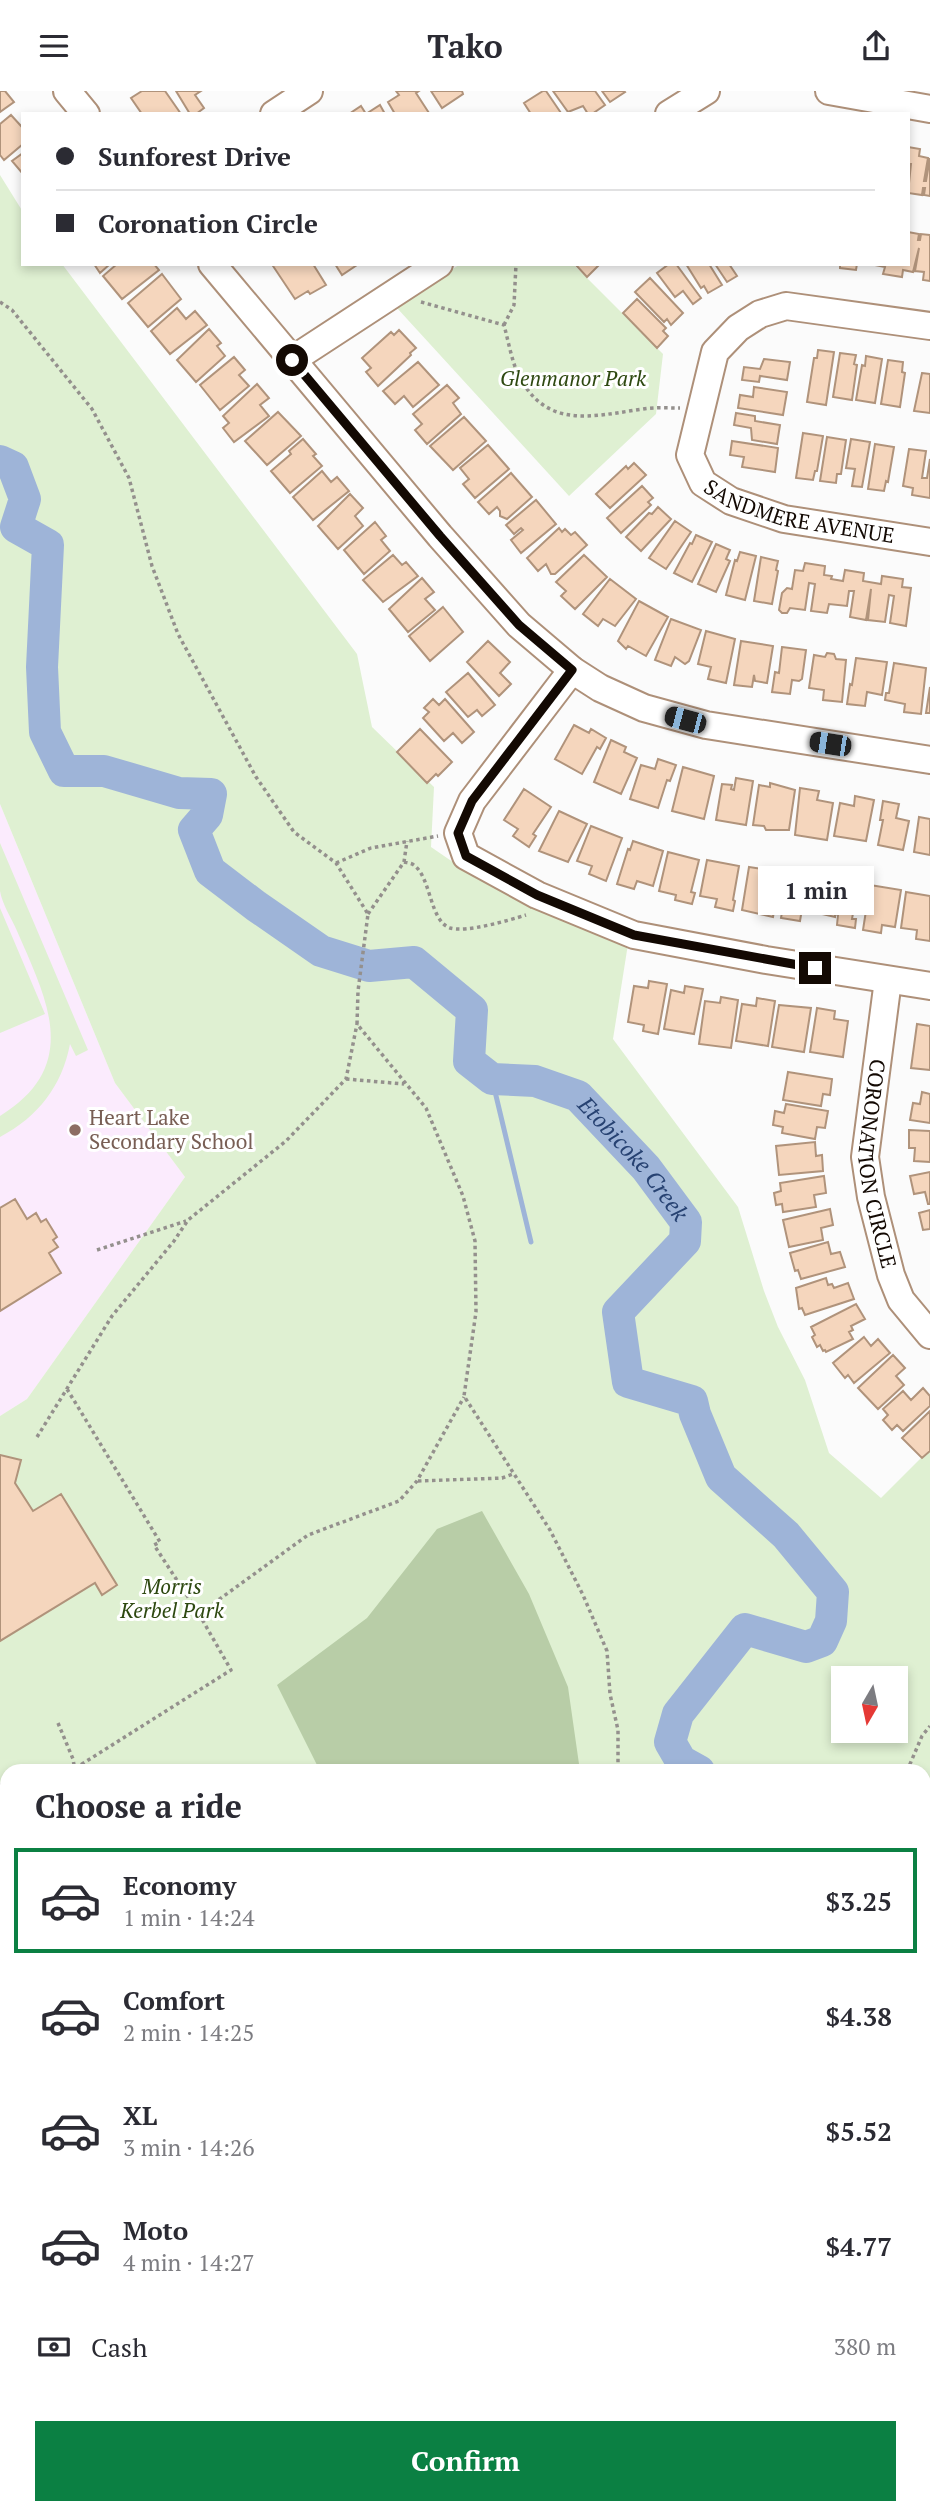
<!DOCTYPE html>
<meta charset="utf-8">
<style>
:root{--surface:#fff;--page:#f7f7f7;--text:#2b2b33;--muted:#7c7c81;--line:#e1e1e2;--accent:#0b8043}
body{margin:0;font-family:"PT Serif",serif;background:var(--page);color:var(--text);height:100vh;display:flex;flex-direction:column;font-size:26px;white-space:nowrap}
*{box-sizing:border-box;margin:0}
p{font-size:23px;color:var(--muted)}
.icon{flex:none;width:38px;height:38px;fill:none;stroke:currentColor;stroke-width:2;stroke-linecap:round;stroke-linejoin:round}
.map{position:relative;flex:1;overflow:hidden}
.sheet{position:absolute;left:0px;top:1673px;width:931px;height:751px;display:flex;flex-direction:column;background:var(--surface);border-radius:21px 21px 0 0;box-shadow:0 4px 10px #0003}
.sheet>*{flex:none}
.top-card{position:absolute;left:21px;top:21px;width:889px;height:154px;border-radius:0px;box-shadow:0 4px 10px #0003;display:grid;align-content:center;height:154px;padding:0 35px;background:var(--surface)}
.needle{width:46px;rotate:189deg}
.buttons{position:absolute;left:831px;top:1575px;display:grid;gap:14px}
.buttons a{display:grid;place-items:center;width:77px;height:77px;border-radius:0px;background:var(--surface);box-shadow:0 4px 10px #0003;font-size:35px}
.end{position:absolute;width:32px;height:32px;margin:-16px;border:9px solid #130903;background:#fff;box-shadow:0 0 0 4px #fff}
.from{border-radius:50%}
.bubble{position:absolute;height:49px;border-radius:0px;background:var(--surface);box-shadow:0 4px 10px #0003;font-size:23px;font-weight:700;line-height:49px;text-align:center}
.car{position:absolute;width:21px;height:42px;margin:-21px -10px;border-radius:9px;box-shadow:0 0 5px 2px #0007;background:linear-gradient(#222 24%,#8ab4d8 0 40%,#222 0 76%,#8ab4d8 0 86%,#222 0)}
.top-card b{display:flex;align-items:center;gap:24px;height:66px;font-size:26px}
.top-card b+b{border-top:2px solid var(--line)}
.top-card i{width:18px;height:18px;background:var(--text)}
ul{padding:0;list-style:none}
li{display:flex;align-items:center;gap:21px;height:105px;margin:0 14px 10px;padding:0 21px;border:4px solid transparent;border-radius:0px}
li div{flex:1}
li b{display:block;font-size:26px}
li em{font-style:normal;font-weight:700}
li.active{border-color:var(--accent)}
li>.icon{width:63px;height:63px;stroke-width:1.5}
h2{padding:0 35px;font-size:32px;line-height:84px}
.pay{display:flex;align-items:center;gap:18px;height:77px;padding:0 35px;font-size:26px}
.pay p{margin-inline-start:auto}
.primary-button{display:flex;gap:14px;margin-top:auto;padding:14px 35px}
.primary-button a{flex:1;height:80px;border-radius:0px;background:var(--accent);color:#fff;font-size:28px;font-weight:700;line-height:80px;text-align:center}
header{display:flex;justify-content:space-between;align-items:center;height:91px;padding:0 35px;background:var(--surface);font-size:32px;font-weight:700}
.map>svg:first-child{display:block}
.education{fill:#fbebfd}
.green{fill:#dff0d2;fill-rule:evenodd}
.forest{fill:#b8cda7}
.lines{fill:none;stroke-linecap:round;stroke-linejoin:round}
.stream{stroke:#9eb4d8;stroke-width:5}
.river{stroke:#9eb4d8;stroke-width:32}
.building{fill:#f5d6bd;stroke:#b0937b;stroke-width:2}
.minor-casing{stroke:#ae9079;stroke-width:30}
.path{stroke:#94908d;stroke-width:3.5;stroke-dasharray:3.5 3.5;stroke-linecap:butt}
.minor{stroke:#fff;stroke-width:26}
.route{stroke:#130903;stroke-width:9}
.education-dot{fill:#8d6e63;stroke:#fff;stroke-width:2.5}
.labels{text-anchor:middle;stroke-width:6;stroke-linejoin:round;paint-order:stroke}
.park-label{font-size:21px;font-style:italic;fill:#2e4911;stroke:#fff}
.street-label{font-size:21px;fill:#130903;stroke:#fff}
.education-label{font-size:21px;fill:#785e54;stroke:#fff;text-anchor:start}
.water-label{font-size:23px;font-style:italic;fill:#274272;stroke:#fff}
</style>
<header><svg class="icon" aria-label="menu" viewBox="0 0 24 24"><path d="M4 6h16M4 12h16M4 18h16"/></svg>Tako<svg class="icon" aria-label="share" viewBox="0 0 24 24"><path d="M12 15V3M7 8l5-5 5 5M5 13v7h14v-7"/></svg></header>
<div class="map">
<svg width="930" height="2423" viewBox="0 0 930 2423">
<rect width="100%" height="100%" fill="#fbfbfb"/>
<!-- education -->
<path class="education" d="M0 713 115 992 185 1086 27 1308 0 1325Z"/>
<!-- green -->
<path class="green" d="M0 84 23 121V173H62L357 563 372 636 434 696 431 756 479 789 628 853 613 948 738 1116 764 1200 778 1236 805 1289 829 1362 881 1407 930 1358V2423H886L884 2417H924V1680H7V2417H81L74 2423H0V1325L27 1308 185 1086 115 992 0 713ZM844 1587H896V1640H844Z
M460 173H573L663 263 656 323 569 405 397 217Z
M0 752 88 959 76 965 70 953C62 995 38 1026 0 1046V1025C82 974 47 909 17 840 12 828 2 813 0 800 0 785 0 767 0 752Z
M0 817 45 923 0 942Z"/>
<!-- forest -->
<path class="forest" d="M482 1420 529 1503 568 1596 580 1680H320L277 1594 367 1527 437 1438Z"/>
<g class="lines">
<!-- stream -->
<path class="stream" d="M492 988 531 1151"/>
<!-- river -->
<g class="river">
<path id="s1" d="M0 370 13 376 25 408 16 436 48 454 42 576 45 641 64 680H104L179 702 211 703 207 724 194 739 210 780 256 815 321 860 369 875 414 871 472 919 469 970 492 988 535 990 578 1005 646 1077 686 1131 685 1150 618 1221 628 1291 692 1310 695 1323 721 1386 786 1444 833 1501 831 1530 822 1550 806 1556 745 1538 678 1623 670 1651 681 1670 699 1680"/>
<path d="M924 1712 930 1713"/>
</g>
</g>
<!-- building -->
<path class="building" d="M0 0H5L14 11 0 21Z
M142 0H165L181 23H142L131 7Z
M176 0H201L195 4 204 17 196 23H190Z
M396 0H419L416 2 429 22 395 23 388 11 399 4Z
M431 0H462L463 3 442 17Z
M543 0H546L561 22 531 23 524 12Z
M553 0H595L605 14 592 23H588L583 15 568 21Z
M602 0H624L625 1 610 11Z
M380 14 385 23H366Z
M361 15 366 23H349Z
M11 24 21 35 23 33V53L4 69 0 64V33Z
M908 56 920 58 919 65 928 67 924 90H926L930 67V105L924 104 925 97H923L922 104 908 102 911 73H908Z
M23 62V83L12 70Z
M908 141 919 143 918 149H920L921 143 930 144V190L923 189 924 181 915 180 919 157 913 181 903 179 902 186 883 183 885 176 875 174 908 173Z
M94 173H110L100 182Z
M117 173H154L159 179 122 208 103 185Z
M277 173H313L326 194 310 203 308 200 295 208 273 175Z
M335 173H357V174L342 184Z
M575 173H600L587 186Z
M669 173H676L701 207 693 213 683 200 675 206 657 182Z
M686 173H709L722 194 708 202 704 195 701 197Z
M715 173H729L737 185 727 191Z
M840 173H857L856 179 840 177Z
M162 183 181 208 148 236 128 212Z
M650 187 683 222 671 234 667 228 664 231 635 201Z
M637 208 666 237 663 240 668 245 657 257 623 222Z
M177 217 186 228 195 220 207 234 170 263 151 240Z
M209 238 221 252 217 255 225 265 196 291 177 269Z
M399 239 416 257 410 262 411 264 378 295 366 281 371 277 362 267 391 241 394 244Z
M818 259 834 261 826 314 807 311 814 267H817Z
M840 262 856 264 854 273 857 274 852 309 833 306Z
M866 265 882 268 875 312 856 309 862 274 865 275Z
M234 266 245 279 239 284 249 295 220 319 200 294Z
M764 268 790 271 787 289 760 285 759 291 742 289 744 276 760 278Z
M888 269 903 271 902 281 905 282 900 316 881 313Z
M418 271 439 294 413 316 404 305 395 313 383 300Z
M922 282 930 283V322L914 320Z
M257 293 269 307 260 314 269 325 234 351 223 337 229 332 223 325Z
M447 294 459 307 453 312 461 323 427 353 415 339 422 333 413 323Z
M754 296 787 301 783 324 738 317 740 304 753 306Z
M278 321 301 345 267 374 245 350Z
M736 322 755 325V330L780 334 777 353 752 349 751 337 734 334Z
M464 326 486 350 453 379 430 355Z
M803 342 823 345 817 380H815L813 389 796 387Z
M827 346 846 349 841 383H837L836 392 820 390Z
M303 348 316 363 313 365 322 375 290 402 271 380 291 363 289 360Z
M851 348 870 351 862 396 852 395 855 378 846 377Z
M732 350 778 357 775 381 742 376 744 366 730 364Z
M875 353 894 356 888 391 886 390 884 400 868 398Z
M488 354 509 378 475 407 463 393 469 388 460 377Z
M909 358 926 360 922 387H927L930 368V407L912 404 913 397 903 395Z
M634 372 646 384 610 417 596 403 626 375 628 378Z
M322 380 331 391 337 386 349 400 313 429 293 406Z
M511 382 532 406 507 428 500 425V420L497 416 489 423 478 411Z
M642 395 653 407 648 411 651 414 621 442 607 427Z
M350 403 363 417 355 425 363 435 338 458 318 435Z
M536 409 556 433 521 462 511 449 523 439 521 437 514 443 506 434Z
M658 416 671 428 641 460 626 446 649 422 652 423Z
M675 430 691 441 666 478 649 467Z
M375 431 386 445 381 449 390 460 364 483 344 459Z
M559 437 562 441 565 438 571 444 575 441 587 454 555 483H551L546 473 538 480 527 467Z
M696 444 712 451 692 491 674 482 690 452 692 453Z
M716 453 730 459 726 468 730 470 716 501 698 493Z
M740 461 756 465 745 509 726 504 735 469 737 470Z
M393 464 402 474 406 471 418 485 383 511 363 489Z
M584 464 607 486 575 518 561 505 566 500 556 491Z
M761 466 778 470 776 479 778 480 772 513 754 510Z
M805 472 825 475 824 484 832 485 831 488 843 490 845 479 864 482 863 490 881 493 882 485 903 488 902 496 911 497 906 535 890 532 894 505 889 504 885 531 868 529 871 498 866 529 850 526 854 500H849L847 515 829 513 827 522 811 520 815 493 809 492 805 519 790 517 787 522H782L779 519 782 502 787 497 792 498 795 479 803 480Z
M422 487 434 501 425 508 435 519 408 541 389 518Z
M610 488 636 508 615 535 603 528 598 535 583 523Z
M639 510 668 526 646 565 628 555 626 558 618 550Z
M443 516 463 541 430 570 409 545Z
M671 528 701 539 689 570 685 573 675 566 671 575 655 569Z
M706 540 735 548 726 592 708 588 711 576 698 573Z
M488 550 510 571 500 582 511 593 499 605 467 571Z
M741 550 773 555 767 592 755 590 754 584 752 596 734 594Z
M782 556 806 559 802 588 799 590 792 589 790 603 772 601 775 581 779 582Z
M827 562 834 563 836 568 846 569 842 611 823 609 824 599 809 597 814 564 825 566Z
M856 567 887 571 882 604 867 601 865 615 847 613 850 593 852 594Z
M894 572 926 577 921 623 904 621 905 613 885 609 886 602H889Z
M468 582 495 614 482 625 477 619 468 626 446 601Z
M930 596V622H926Z
M433 608 439 614 445 608 474 641 462 652 453 642 444 650 423 627 429 621 424 617Z
M574 634 589 642 591 638 606 647 600 658 597 656 582 683 555 668Z
M420 638 452 671 438 685 436 683 427 692 397 661Z
M611 649 626 656 624 661 637 667 621 703 594 691Z
M658 668 676 674 670 690 667 689 658 717 630 708 641 674 655 678Z
M683 676 714 685 704 728 672 720Z
M736 687 753 690 746 734 716 729 722 693 732 694 731 698 734 699Z
M770 692 795 699 789 739H766L764 735 753 734 759 694 770 696Z
M800 697 819 700 817 709 833 712 827 749 795 744Z
M524 698 551 716 533 743 536 745 529 756 513 745 518 738 504 729Z
M855 705 874 709 866 750 834 745 840 712 854 715Z
M883 710 899 713 896 727 909 730 903 759 878 754 883 729H880Z
M559 720 587 733 568 771 539 760Z
M919 726 930 728V764L914 761Z
M591 735 622 747 606 790 589 783 592 775 577 770Z
M633 750 663 760 653 795 637 790 634 798 617 793 628 758 630 759Z
M668 761 699 769 691 801 695 802 692 813 675 809 676 804 659 800Z
M707 769 739 775 733 809 735 810 733 820 715 816 717 808 700 805Z
M749 776 781 781 773 826 742 819Z
M791 782 822 787 817 820 802 818 800 830 781 827 787 791 790 792Z
M827 789 858 794 852 828H856L855 837 837 834 838 824 835 823V826L822 823Z
M870 794 901 799 895 836 882 834 881 842 863 839Z
M906 801 930 805V850L916 848 917 839 901 837Z
M649 890 667 893 658 943 643 940 644 934 628 931 634 895 648 897Z
M685 895 703 898 694 943 664 938 671 899 684 902Z
M721 906 738 909 731 957 699 953 705 910 720 912Z
M757 907 775 910 768 955 736 950 742 913 756 915Z
M779 914 811 917 804 961 772 956Z
M817 917 835 920 834 928 848 930 843 966 810 961Z
M917 933 930 935V979L911 977Z
M788 981 832 988 830 1004 823 1003 821 1015 783 1009Z
M922 1001 930 1003V1032L910 1029 913 1012 920 1013Z
M786 1013 828 1020 825 1037 817 1036 815 1048 782 1042 783 1036 773 1034 775 1020 784 1022Z
M909 1039 930 1040V1071L914 1070 915 1057H909Z
M815 1051 816 1065 822 1064 823 1080 779 1084 776 1055Z
M930 1081V1113H928L925 1101 914 1103 910 1085Z
M824 1085 826 1102 814 1104 816 1116 783 1121 782 1113 776 1114 774 1102 781 1100 780 1092Z
M15 1108 27 1128 36 1122 41 1131 46 1128 57 1146 53 1149 58 1156 49 1162 61 1182 0 1220V1117Z
M830 1118 833 1134 821 1137 823 1149 789 1156 783 1129Z
M930 1119V1138L923 1139 919 1122Z
M828 1151 831 1163 840 1161 845 1176 801 1188 798 1179 795 1180 790 1162Z
M826 1187 828 1194 832 1193 834 1197 848 1192 854 1208 805 1224 802 1217 799 1218 796 1197Z
M856 1213 865 1228 851 1235 853 1239 849 1241 853 1248 826 1261 825 1259 823 1260 820 1254 817 1256 812 1246 815 1244 811 1236Z
M864 1246 871 1255 878 1248 890 1262 854 1292 848 1284 845 1287 833 1272Z
M893 1264 905 1277 896 1285 904 1294 878 1318 858 1297Z
M923 1297 930 1305V1315L903 1340 897 1334 892 1339 883 1329 888 1324 883 1318 903 1300 911 1309Z
M930 1320V1360L922 1367 902 1347Z
M0 1364 21 1369 15 1392 33 1420 61 1403 117 1494 102 1504 95 1492 0 1550Z
M95 2417H109L112 2420 108 2423H89Z
M298 2417H312L319 2423H304Z
M318 2417H349L350 2418 344 2423H324Z
M429 2417H444L447 2423H424L423 2420Z
M451 2417H473L476 2423H453Z
M600 2417H638L631 2423H606Z
M645 2417H655L661 2423H639Z
M778 2417H792L788 2423H771Z
M805 2417H825L819 2423H796Z"/>
<g class="lines">
<defs>
<g id="minor">
<path d="M67 0 86 23"/>
<path d="M829 0 930 18"/>
<path d="M274 23 309 0"/>
<path d="M669 23 706 0"/>
<path d="M212 173 440 445 519 534 572 579 600 597 644 617 706 634 930 669"/>
<path id="s2" d="M930 235 786 215 760 223 738 237 715 261 690 364 703 392 731 410 784 428 930 451"/>
<path d="M292 269 439 173"/>
<path d="M572 579 472 710 458 742 466 765 537 804 634 844 766 869 930 895"/>
<path id="s3" d="M888 889 865 1066 871 1106 891 1184 901 1209 930 1244"/>
<path d="M174 2417 177 2423"/>
<path d="M712 2417 716 2423"/>
<path d="M236 2423 243 2417"/>
<path d="M542 2423 548 2417"/>
</g>
</defs>
<!-- minor casing -->
<use href="#minor" class="minor-casing"/>
<!-- path -->
<path class="path" d="M0 211 12 219 92 318 129 387 152 475 178 543 256 686 294 741 336 772 368 823 358 900 357 933 426 1017 463 1105 475 1150 476 1221 464 1305 550 1439 583 1504 607 1560 610 1603 618 1639V1680
M421 211 504 234C508 249 511 266 517 281 545 340 592 325 643 318 655 316 668 317 680 317
M504 234 514 214 516 173
M404 771C408 772 412 772 415 775 431 788 430 830 450 837 466 842 510 829 526 824
M336 772 371 757 438 745
M368 823 404 771 407 750
M346 988 404 993
M97 1159 186 1130
M67 1298 160 1451 154 1454 199 1523
M37 1346 112 1225 174 1150 188 1129 286 1050 346 988 357 933
M418 1390 502 1387 513 1383
M58 1632 73 1668 75 1680
M79 1680 82 1673 231 1579 199 1523 308 1444 399 1410 417 1390 464 1306
M907 1680 922 1645 930 1635
M0 1693 7 1701
M924 1825 930 1827
M0 2060H7
M924 2295 930 2313
M0 2320 7 2316"/>
<!-- minor -->
<use href="#minor" class="minor"/>
</g>
<g class="lines">
<!-- route -->
<path class="route" d="M292 269 440 445 519 534 572 579 472 710 458 742 466 765 537 804 634 844 815 877"/>
</g>
<!-- markers -->
<circle class="education-dot" cx="75" cy="1039" r="7"/>
<g class="labels">
<!-- park labels -->
<g class="park-label">
<text x="573" y="295">Glenmanor Park</text>
<text x="172" y="1503">Morris<tspan x="172" dy="24">Kerbel Park</tspan></text>
</g>
<!-- street labels -->
<g class="street-label">
<text dy="7" stroke="none"><textPath href="#s2" startOffset="471">SANDMERE AVENUE</textPath></text>
<text dy="7" stroke="none"><textPath href="#s3" startOffset="186">CORONATION CIRCLE</textPath></text>
</g>
<!-- education labels -->
<g class="education-label">
<text x="89" y="1034">Heart Lake<tspan x="89" dy="24">Secondary School</tspan></text>
</g>
<!-- water labels -->
<g class="water-label">
<text dy="8" stroke="none"><textPath href="#s1" startOffset="1141">Etobicoke Creek</textPath></text>
</g>
</g>
</svg>
<div class="buttons">
<a><svg class="needle" viewBox="-14 -14 28 28"><path d="M0-13l5 13h-10z" fill="#e53935"/><path d="M0 13l5-13h-10z" fill="#7c7c81"/></svg></a>
</div>
<i class="end from" style="left:292px;top:269px"></i>
<i class="end" style="left:815px;top:877px"></i>
<div class="bubble" style="left:758px;top:775px;width:116px">1 min</div>
<i class="car" style="left:685px;top:629px;rotate:285deg"></i>
<i class="car" style="left:830px;top:653px;rotate:279deg"></i>
<div class="top-card">
<b><i class="from"></i>Sunforest Drive</b>
<b><i></i>Coronation Circle</b>
</div>
<section class="sheet">
<h2>Choose a ride</h2>
<ul>
<li class="active"><svg class="icon" aria-label="car" viewBox="0 0 24 24"><path d="M5 17H2v-5l4-1 3-4h7l3 4 3 1v5h-3M9 17h6M6 11h13"/><circle cx="7" cy="17" r="2"/><circle cx="17" cy="17" r="2"/></svg><div><b>Economy</b><p>1 min · 14:24</p></div><em>$3.25</em></li>
<li><svg class="icon" aria-label="car" viewBox="0 0 24 24"><path d="M5 17H2v-5l4-1 3-4h7l3 4 3 1v5h-3M9 17h6M6 11h13"/><circle cx="7" cy="17" r="2"/><circle cx="17" cy="17" r="2"/></svg><div><b>Comfort</b><p>2 min · 14:25</p></div><em>$4.38</em></li>
<li><svg class="icon" aria-label="car" viewBox="0 0 24 24"><path d="M5 17H2v-5l4-1 3-4h7l3 4 3 1v5h-3M9 17h6M6 11h13"/><circle cx="7" cy="17" r="2"/><circle cx="17" cy="17" r="2"/></svg><div><b>XL</b><p>3 min · 14:26</p></div><em>$5.52</em></li>
<li><svg class="icon" aria-label="car" viewBox="0 0 24 24"><path d="M5 17H2v-5l4-1 3-4h7l3 4 3 1v5h-3M9 17h6M6 11h13"/><circle cx="7" cy="17" r="2"/><circle cx="17" cy="17" r="2"/></svg><div><b>Moto</b><p>4 min · 14:27</p></div><em>$4.77</em></li>
</ul>
<div class="pay"><svg class="icon" aria-label="cash" viewBox="0 0 24 24"><path d="M3 7h18v10H3z"/><circle cx="12" cy="12" r="2"/></svg>Cash<p>380 m</p></div>
<div class="primary-button"><a>Confirm</a></div>
</section>
</div>
